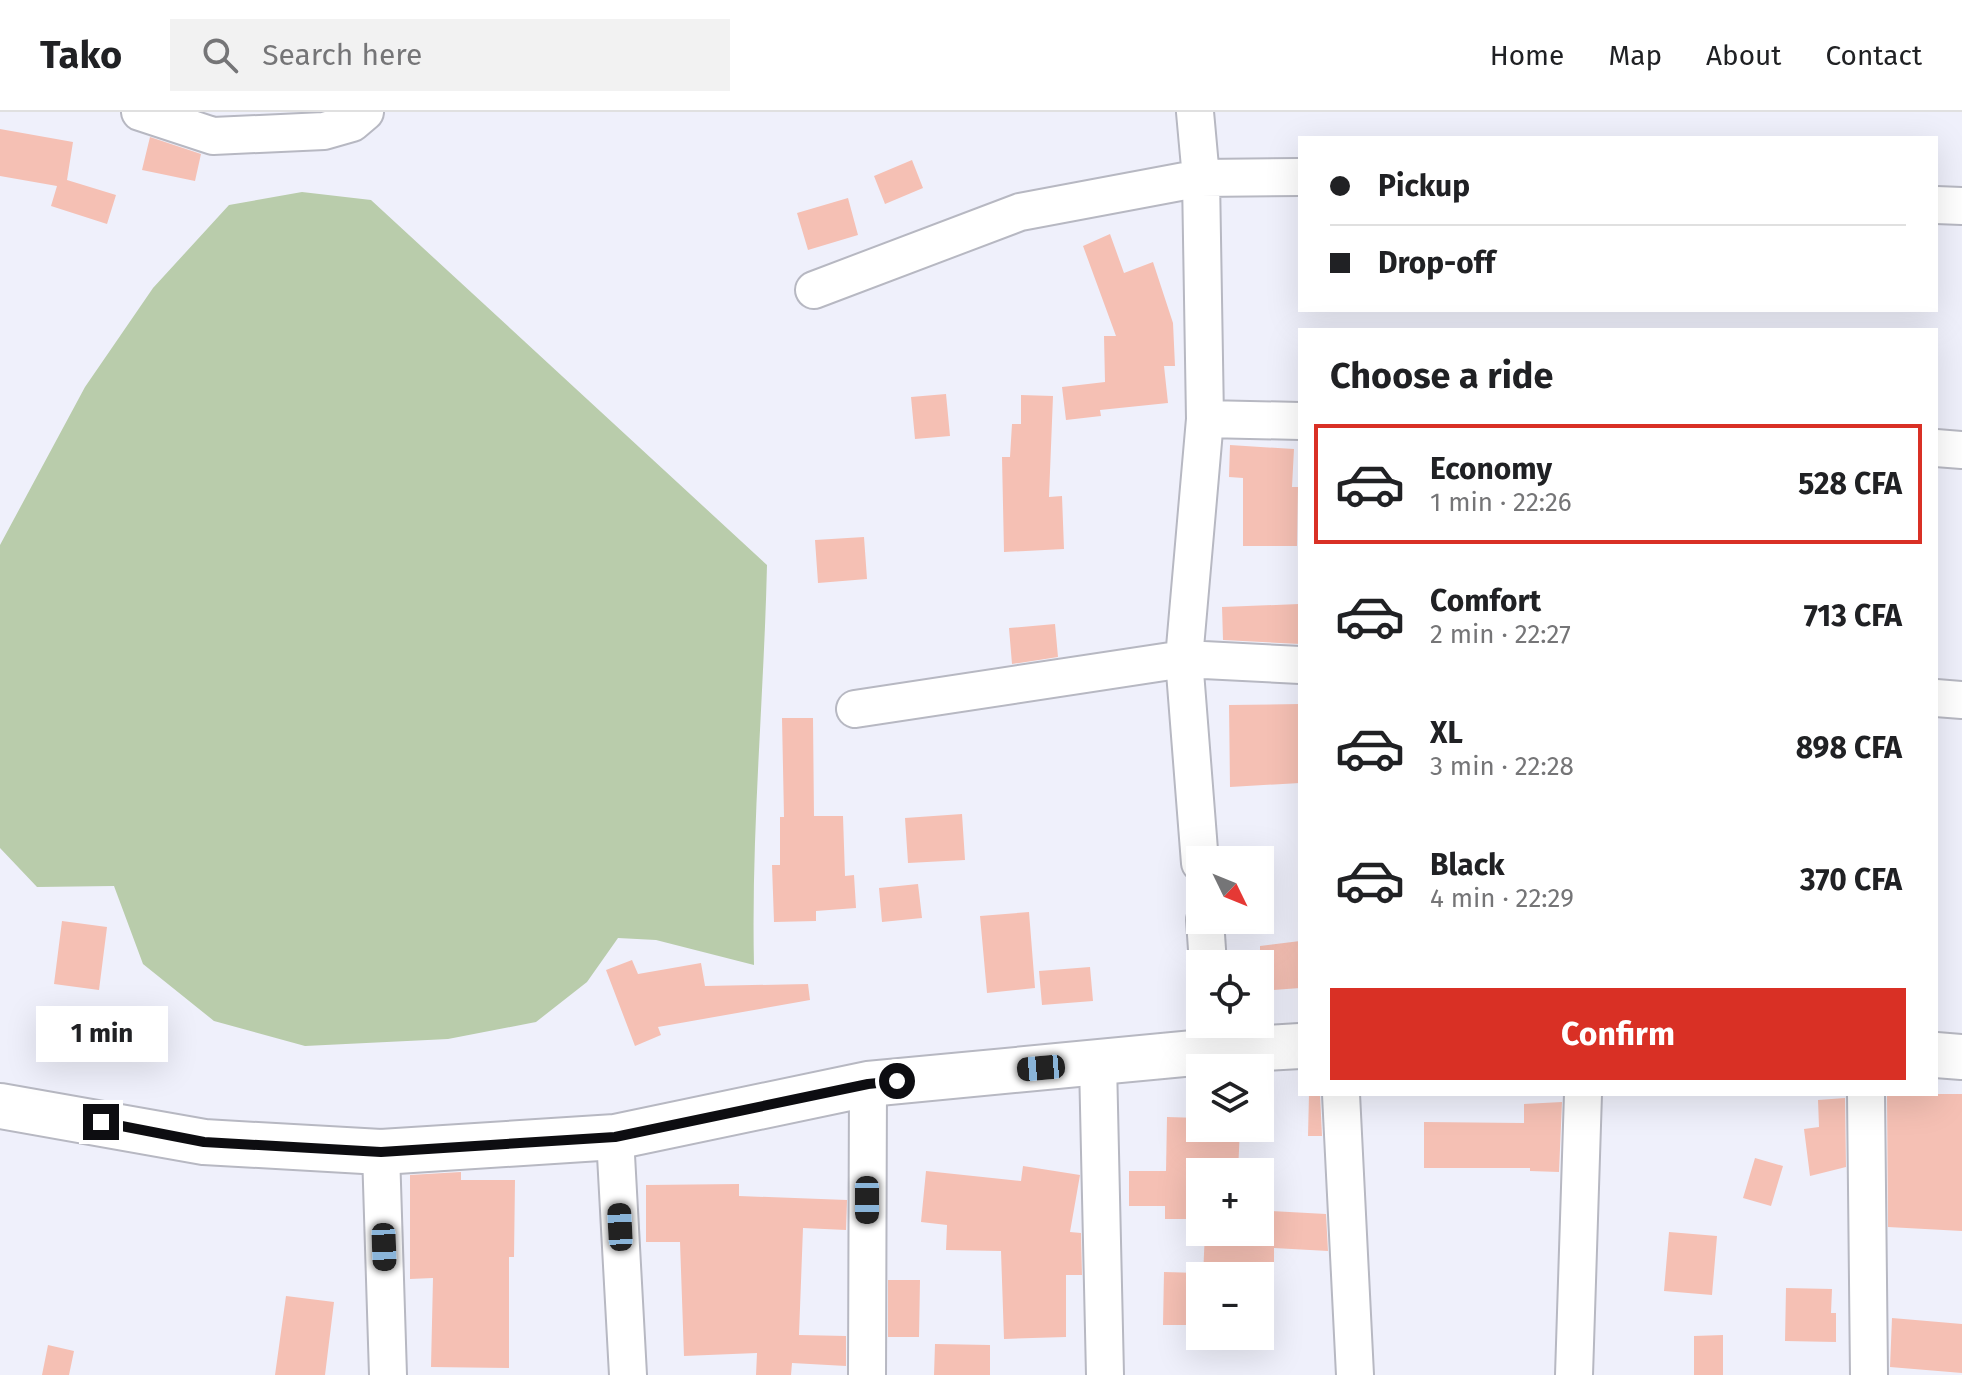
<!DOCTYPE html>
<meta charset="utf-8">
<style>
:root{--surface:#fff;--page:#f2f2f2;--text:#202124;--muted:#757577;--line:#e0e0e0;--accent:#d93025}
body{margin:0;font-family:"Fira Sans",sans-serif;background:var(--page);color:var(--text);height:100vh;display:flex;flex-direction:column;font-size:30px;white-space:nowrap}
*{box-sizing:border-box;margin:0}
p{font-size:26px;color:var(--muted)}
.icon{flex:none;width:44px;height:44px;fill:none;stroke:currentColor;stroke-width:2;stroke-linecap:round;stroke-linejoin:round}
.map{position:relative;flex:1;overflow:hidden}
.sheet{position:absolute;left:1298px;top:216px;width:640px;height:768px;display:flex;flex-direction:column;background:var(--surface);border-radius:0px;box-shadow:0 8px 32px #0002}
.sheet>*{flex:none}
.guide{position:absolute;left:1298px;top:24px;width:640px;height:176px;border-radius:0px;box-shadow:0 8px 32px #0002;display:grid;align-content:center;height:176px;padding:0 32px;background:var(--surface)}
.needle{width:52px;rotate:133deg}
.controls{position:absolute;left:1186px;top:734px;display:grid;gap:16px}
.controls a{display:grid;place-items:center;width:88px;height:88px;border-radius:0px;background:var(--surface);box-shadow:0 8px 32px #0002;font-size:40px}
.end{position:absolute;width:36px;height:36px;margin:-18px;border:10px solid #0d0d11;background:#fff;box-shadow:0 0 0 4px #fff}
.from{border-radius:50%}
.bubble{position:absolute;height:56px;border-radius:0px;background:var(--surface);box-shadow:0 8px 32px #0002;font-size:26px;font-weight:700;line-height:56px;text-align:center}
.car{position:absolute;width:24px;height:48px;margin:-24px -12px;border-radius:10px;box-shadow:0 0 6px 2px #0007;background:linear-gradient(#222 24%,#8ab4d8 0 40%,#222 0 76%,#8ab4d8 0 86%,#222 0)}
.guide b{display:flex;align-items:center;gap:28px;height:76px;font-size:30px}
.guide b+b{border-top:2px solid var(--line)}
.guide i{width:20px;height:20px;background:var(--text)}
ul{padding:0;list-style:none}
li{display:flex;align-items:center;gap:24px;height:120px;margin:0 16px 12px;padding:0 16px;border:4px solid transparent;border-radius:0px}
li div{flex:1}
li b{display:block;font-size:30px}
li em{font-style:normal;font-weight:700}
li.current{border-color:var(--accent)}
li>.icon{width:72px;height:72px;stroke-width:1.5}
h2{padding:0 32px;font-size:36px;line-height:96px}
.primary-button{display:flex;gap:16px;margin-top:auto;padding:16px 32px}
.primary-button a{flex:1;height:92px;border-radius:0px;background:var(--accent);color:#fff;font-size:32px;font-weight:700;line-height:92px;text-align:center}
header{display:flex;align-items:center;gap:48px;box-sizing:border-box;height:112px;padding:0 40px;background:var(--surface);border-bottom:2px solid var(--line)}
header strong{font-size:38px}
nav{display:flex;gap:44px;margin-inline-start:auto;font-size:28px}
.search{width:560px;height:72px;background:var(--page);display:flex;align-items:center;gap:20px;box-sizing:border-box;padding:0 28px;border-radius:0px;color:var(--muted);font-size:30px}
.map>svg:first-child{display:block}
.green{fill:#b9ccab}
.building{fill:#f5c0b4}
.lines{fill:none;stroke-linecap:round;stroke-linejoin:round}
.minor-casing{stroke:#b7b8c2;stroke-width:40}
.tertiary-casing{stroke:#b7b8c2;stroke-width:48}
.minor{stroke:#fff;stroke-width:36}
.tertiary{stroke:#fff;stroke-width:44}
.route{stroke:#0d0d11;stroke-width:10}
</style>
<header>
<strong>Tako</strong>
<div class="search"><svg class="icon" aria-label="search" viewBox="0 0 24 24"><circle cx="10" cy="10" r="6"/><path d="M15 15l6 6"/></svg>Search here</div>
<nav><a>Home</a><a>Map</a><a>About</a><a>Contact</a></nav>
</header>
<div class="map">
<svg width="1962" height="1263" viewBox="0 0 1962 1263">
<rect width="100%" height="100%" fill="#eff0fb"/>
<!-- green -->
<path class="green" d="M302 80 371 88 767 453C764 585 751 721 754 853L656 828 618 826 587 870 536 910 448 927 305 934 214 909 143 852 114 774 37 775 0 736V433L85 275 153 176 229 93Z"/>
<!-- building -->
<path class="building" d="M0 17 73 30 67 68 116 83 107 112 51 94 57 74 0 64Z
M150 25 201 42 195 69 142 58Z
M912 48 923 76 885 92 874 64Z
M848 86 858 123 808 138 797 101Z
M1110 122 1124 161 1153 150 1173 211 1175 254H1164L1168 291 1100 298 1101 304 1066 308 1062 275 1105 270 1104 224H1116L1083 134Z
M946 282 950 324 915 327 911 285Z
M1021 283 1053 284 1049 385 1062 384 1064 437 1004 440 1002 345H1010L1012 312H1021Z
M1230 333 1294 337 1292 375H1298L1297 434H1243V366L1229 365Z
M864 425 867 467 818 471 815 428Z
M1299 492 1300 532 1223 528 1222 495Z
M1055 512 1058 545 1012 552 1009 516Z
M1300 592V671L1230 675 1229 593Z
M782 606H813L814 704H843L845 764 854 763 856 796 816 799V809L774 810 772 753H780V705H784Z
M962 702 965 748 908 751 905 706Z
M918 772 922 806 882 810 879 776Z
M1029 800 1035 876 987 881 980 804Z
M62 809 107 815 99 878 54 872Z
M1300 829V876L1260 879V834Z
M632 848 638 862 701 851 705 874 808 872 810 888 658 915 661 923 635 934 606 858Z
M1090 855 1093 889 1042 893 1039 859Z
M1309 982H1320L1322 1024H1308Z
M1887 982H1962V1119L1888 1115Z
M1845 986 1846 1055 1810 1064 1804 1017 1819 1015 1818 988Z
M1562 990 1559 1060 1530 1059V1056H1424V1010L1524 1011V992Z
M1167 1005 1200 1006V1016H1240L1238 1060H1200V1107H1165V1094H1129V1059H1166Z
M1755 1046 1783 1054 1771 1094 1743 1086Z
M1023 1054 1080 1063 1070 1120 1081 1121 1082 1163H1066V1225L1004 1227 1001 1139 946 1138 947 1113 921 1110 926 1059 1021 1069Z
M461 1060V1068H515L514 1145H509V1256L431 1255 433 1166 410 1167V1063Z
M739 1072V1084L847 1088 846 1118 803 1116 799 1223 846 1224V1254L792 1251 791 1263H756L757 1241 684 1244 680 1130H646V1073Z
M1271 1099 1326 1102 1328 1139 1274 1136V1164H1203L1205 1120H1269Z
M1669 1120 1717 1124 1712 1183 1664 1179Z
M1164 1160 1200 1161V1213H1163Z
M888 1168H920L919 1225H888Z
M1786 1176 1832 1177 1831 1201H1836V1230L1785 1229Z
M286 1184 334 1190 325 1263H275Z
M1892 1206 1962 1212V1261L1890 1255Z
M1723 1223V1263H1694V1224Z
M935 1232 990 1233V1263H934Z
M48 1233 74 1239 69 1263H42Z"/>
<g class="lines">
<defs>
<path id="minor" d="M140 0 213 24 324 19 352 11 365 0
M1195 0 1201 66 1205 307 1184 547 1200 751
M1936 93 1962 94
M814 178 1020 100 1201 66 1300 65
M1205 307 1300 309
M1936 336 1962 338
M1936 586 1962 588
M855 597 1184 547 1300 553
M1205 808 1208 852
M1098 951 1105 1263
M1341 982 1355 1263
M1866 982 1869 1263
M615 1025 628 1263
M381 1040 388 1263
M867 1263 868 972
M1574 1263 1583 982"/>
<path id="tertiary" d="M1936 943 1962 945
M0 994 204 1030 381 1040 615 1025 868 972 1215 939 1300 934"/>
</defs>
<!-- minor casing -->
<use href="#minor" class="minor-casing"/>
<!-- tertiary casing -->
<use href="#tertiary" class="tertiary-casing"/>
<!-- minor -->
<use href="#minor" class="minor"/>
<!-- tertiary -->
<use href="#tertiary" class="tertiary"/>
</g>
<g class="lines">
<!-- route -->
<path class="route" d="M101 1010 204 1030 381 1040 615 1025 868 972 897 969"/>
</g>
</svg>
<div class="controls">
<a><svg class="needle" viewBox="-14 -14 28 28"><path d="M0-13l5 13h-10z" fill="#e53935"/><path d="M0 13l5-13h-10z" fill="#757577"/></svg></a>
<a><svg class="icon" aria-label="locate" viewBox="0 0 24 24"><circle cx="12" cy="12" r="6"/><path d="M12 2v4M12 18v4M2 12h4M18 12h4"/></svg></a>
<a><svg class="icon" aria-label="layers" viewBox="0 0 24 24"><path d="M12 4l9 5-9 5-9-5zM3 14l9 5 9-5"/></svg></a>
<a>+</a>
<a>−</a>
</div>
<i class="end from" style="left:897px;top:969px"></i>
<i class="end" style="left:101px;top:1010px"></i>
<div class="bubble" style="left:36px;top:894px;width:132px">1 min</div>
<i class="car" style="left:1041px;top:956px;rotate:265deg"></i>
<i class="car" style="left:867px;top:1088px;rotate:180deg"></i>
<i class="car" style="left:620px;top:1115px;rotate:357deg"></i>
<i class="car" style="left:384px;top:1135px;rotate:178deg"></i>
<div class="guide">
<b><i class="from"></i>Pickup</b>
<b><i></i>Drop-off</b>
</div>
<section class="sheet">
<h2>Choose a ride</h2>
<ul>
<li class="current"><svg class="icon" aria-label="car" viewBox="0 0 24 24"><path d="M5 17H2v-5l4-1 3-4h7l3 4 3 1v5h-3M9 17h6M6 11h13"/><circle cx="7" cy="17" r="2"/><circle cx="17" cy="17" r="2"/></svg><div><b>Economy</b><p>1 min · 22:26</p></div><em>528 CFA</em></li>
<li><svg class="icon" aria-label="car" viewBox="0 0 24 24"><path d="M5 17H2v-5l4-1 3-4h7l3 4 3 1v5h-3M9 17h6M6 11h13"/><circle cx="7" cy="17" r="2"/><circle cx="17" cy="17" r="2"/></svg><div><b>Comfort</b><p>2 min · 22:27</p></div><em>713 CFA</em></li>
<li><svg class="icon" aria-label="car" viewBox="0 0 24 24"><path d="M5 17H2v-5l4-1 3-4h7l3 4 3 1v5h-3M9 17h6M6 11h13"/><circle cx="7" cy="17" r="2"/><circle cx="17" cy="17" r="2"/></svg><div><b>XL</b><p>3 min · 22:28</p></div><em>898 CFA</em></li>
<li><svg class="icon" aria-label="car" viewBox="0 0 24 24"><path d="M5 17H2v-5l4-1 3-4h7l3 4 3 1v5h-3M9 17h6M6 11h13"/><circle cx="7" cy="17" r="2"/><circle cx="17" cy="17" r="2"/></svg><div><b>Black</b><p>4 min · 22:29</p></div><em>370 CFA</em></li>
</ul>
<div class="primary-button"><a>Confirm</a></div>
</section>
</div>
